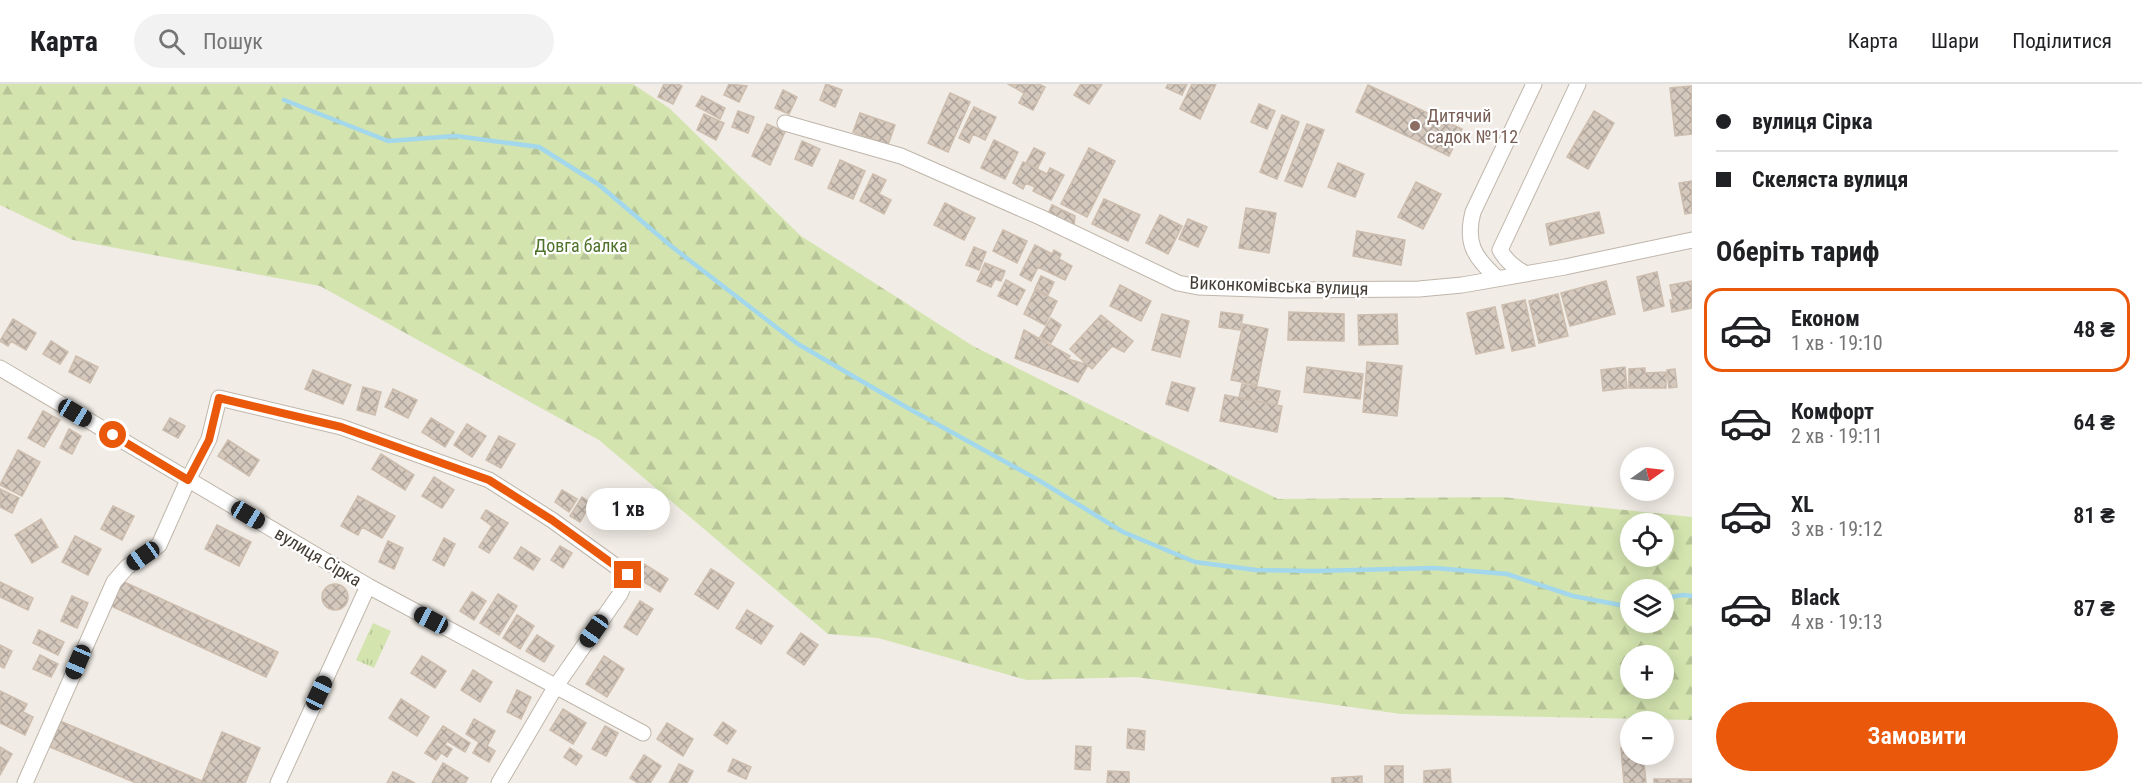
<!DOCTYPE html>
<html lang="uk">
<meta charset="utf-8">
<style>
:root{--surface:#fff;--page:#f2f2f2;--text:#202124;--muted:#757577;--line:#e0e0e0;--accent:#ea580c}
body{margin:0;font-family:"Roboto Condensed",sans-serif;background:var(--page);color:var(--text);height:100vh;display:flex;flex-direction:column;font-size:22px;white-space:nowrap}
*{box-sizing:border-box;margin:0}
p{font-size:20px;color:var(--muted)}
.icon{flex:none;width:33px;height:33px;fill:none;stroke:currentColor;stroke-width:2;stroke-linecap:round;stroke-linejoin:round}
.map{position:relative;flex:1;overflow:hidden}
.side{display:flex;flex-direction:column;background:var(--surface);width:450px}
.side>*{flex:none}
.top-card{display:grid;align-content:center;height:132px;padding:0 24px;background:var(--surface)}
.needle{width:39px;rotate:76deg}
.controls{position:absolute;left:1620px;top:363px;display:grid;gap:12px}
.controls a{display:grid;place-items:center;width:54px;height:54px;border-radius:50%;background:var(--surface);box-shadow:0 3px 15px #0003;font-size:30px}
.end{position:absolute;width:27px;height:27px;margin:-14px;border:8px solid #ea580c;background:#fff;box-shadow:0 0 0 3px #fff}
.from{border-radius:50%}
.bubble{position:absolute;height:42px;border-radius:21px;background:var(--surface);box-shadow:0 3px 15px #0003;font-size:20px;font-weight:600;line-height:42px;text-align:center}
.car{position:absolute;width:18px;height:36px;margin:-18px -9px;border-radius:8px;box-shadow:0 0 4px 2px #0007;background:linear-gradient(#222 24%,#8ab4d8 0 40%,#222 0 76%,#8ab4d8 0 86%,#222 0)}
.top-card b{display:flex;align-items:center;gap:21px;height:57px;font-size:22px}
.top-card b+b{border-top:2px solid var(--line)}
.top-card i{width:15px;height:15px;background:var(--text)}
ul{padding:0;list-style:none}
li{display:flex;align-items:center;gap:18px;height:84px;margin:0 12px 9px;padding:0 12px;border:3px solid transparent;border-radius:18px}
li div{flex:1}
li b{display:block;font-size:22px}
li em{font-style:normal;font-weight:600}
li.current{border-color:var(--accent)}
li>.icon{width:54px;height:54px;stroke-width:1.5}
h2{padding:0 24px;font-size:27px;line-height:72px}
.primary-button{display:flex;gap:12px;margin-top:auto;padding:12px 24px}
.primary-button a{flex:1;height:69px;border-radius:36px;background:var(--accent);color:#fff;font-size:24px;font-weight:600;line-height:69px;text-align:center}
header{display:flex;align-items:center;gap:36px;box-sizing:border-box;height:84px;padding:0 30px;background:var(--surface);border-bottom:2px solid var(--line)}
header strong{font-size:28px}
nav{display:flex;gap:33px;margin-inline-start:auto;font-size:21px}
.search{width:420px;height:54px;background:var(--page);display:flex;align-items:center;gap:15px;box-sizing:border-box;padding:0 21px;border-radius:33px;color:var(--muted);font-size:22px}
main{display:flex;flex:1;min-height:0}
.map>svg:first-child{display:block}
.grass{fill:url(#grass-tufts)}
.forest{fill:url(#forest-firs);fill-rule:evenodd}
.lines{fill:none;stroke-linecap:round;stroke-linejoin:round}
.stream{stroke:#a3d7ec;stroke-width:4.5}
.building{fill:url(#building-cross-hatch);stroke:#cdbdae;stroke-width:1.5}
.street-casing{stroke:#bfb6ab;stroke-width:17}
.street{stroke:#fff;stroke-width:15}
.route{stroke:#ea580c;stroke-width:8}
.education-dot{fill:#8d6e63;stroke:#fff;stroke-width:2}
.labels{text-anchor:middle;stroke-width:4.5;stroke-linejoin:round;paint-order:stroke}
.education-label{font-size:18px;fill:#785e54;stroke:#fff;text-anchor:start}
.park-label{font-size:18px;fill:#4f722b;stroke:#fff}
.street-label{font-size:18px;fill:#433c35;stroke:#fff}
</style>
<header>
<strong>Карта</strong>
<div class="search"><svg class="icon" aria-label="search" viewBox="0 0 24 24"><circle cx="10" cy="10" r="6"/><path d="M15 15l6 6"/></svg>Пошук</div>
<nav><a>Карта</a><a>Шари</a><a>Поділитися</a></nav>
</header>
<main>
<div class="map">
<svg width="1692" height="699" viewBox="0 0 1692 699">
<defs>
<pattern id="grass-tufts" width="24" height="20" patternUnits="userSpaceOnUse" patternTransform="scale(1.5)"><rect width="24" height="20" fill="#d3e4af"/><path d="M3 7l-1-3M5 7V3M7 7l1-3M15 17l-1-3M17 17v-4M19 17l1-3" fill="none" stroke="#b6c497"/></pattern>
<pattern id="forest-firs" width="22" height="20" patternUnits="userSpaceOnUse" patternTransform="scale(1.5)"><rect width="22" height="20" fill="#d3e4af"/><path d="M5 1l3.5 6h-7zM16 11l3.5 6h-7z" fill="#b6c497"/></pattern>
<pattern id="building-cross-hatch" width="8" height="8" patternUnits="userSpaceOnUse" patternTransform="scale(1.5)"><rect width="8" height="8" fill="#d5c9be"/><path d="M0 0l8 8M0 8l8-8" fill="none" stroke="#aea49b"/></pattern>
</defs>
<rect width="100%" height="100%" fill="#f1ece5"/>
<!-- grass -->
<path class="grass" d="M373 539 391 547 374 584 356 576Z"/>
<!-- forest -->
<path class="forest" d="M0 0H633L669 24 801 152 973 262 1278 415 1501 413 1692 433V636L1401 630 1136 593 1027 596 878 554 828 550 599 356 320 202 73 156 0 121ZM1630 440H1664V472H1630ZM1630 506H1664V538H1630ZM1630 572H1664V604H1630Z"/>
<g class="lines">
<!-- stream -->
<path class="stream" d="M284 16 388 57 456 52 539 63 598 100 671 162 798 260 906 323 1040 397 1123 448 1195 478 1256 486 1314 487 1434 484 1507 490 1573 512 1620 521 1630 519
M1664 514 1684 511 1692 512"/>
</g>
<!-- building -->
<path class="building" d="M664 0H678L682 2 673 20 658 13Z
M729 0 747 2 739 18 724 11Z
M826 0 842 6 835 23 820 16Z
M1008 0H1039L1045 3 1033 26 1019 19 1024 9Z
M1081 0H1102L1089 20 1074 11Z
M1168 0H1187L1182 11 1166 4Z
M1192 0H1216L1200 35 1180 25Z
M1368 1 1462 45 1449 72 1356 28Z
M1692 2V50L1675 52 1670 4Z
M783 6 797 13 789 30 775 24Z
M950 9 970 18 948 68 928 59Z
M702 12 725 24 720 35 696 22Z
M1259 20 1275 27 1267 45 1251 38Z
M974 23 996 33 985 56 973 50 969 59 959 54Z
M738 27 754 33 748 49 732 43Z
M1594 27 1614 39 1588 85 1567 73Z
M860 29 895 41 888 61 853 48Z
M704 30 724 39 716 56 697 46Z
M1282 31 1299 38 1277 95 1260 88Z
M767 40 785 48 770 81 752 72Z
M1307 40 1324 46 1302 103 1285 97Z
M994 56 1018 68 1005 95 981 84Z
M802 57 820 65 812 82 795 75Z
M1034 64 1045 69 1037 85 1026 79Z
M1089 64 1115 77 1087 133 1061 120Z
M840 76 865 87 853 115 828 104Z
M1023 78 1047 90 1050 84 1064 91 1051 116 1033 107 1035 103 1026 99 1023 105 1013 99Z
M1338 79 1364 90 1355 113 1328 103Z
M873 90 886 96 879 110 891 116 884 130 860 117Z
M1692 97V129L1685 130 1679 99Z
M1416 98 1441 110 1423 145 1398 133Z
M1104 115 1140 131 1128 157 1092 140Z
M945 119 975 134 964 156 934 141Z
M1052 121 1075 132 1074 142 1048 130Z
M1246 124 1276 129 1269 169 1239 164Z
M1599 128 1604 149 1550 161 1546 140Z
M1160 131 1182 142 1168 170 1146 159Z
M1188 135 1207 143 1198 163 1179 155Z
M1003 146 1027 157 1017 179 993 167Z
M1357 147 1405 156 1401 181 1353 172Z
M1035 161 1052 170 1054 166 1061 170 1059 175 1072 182 1065 196 1038 183 1031 197 1020 191Z
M974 163 986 168 979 186 966 181Z
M985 179 1005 187 1001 197 995 195 991 203 977 197Z
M1657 188 1664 222 1644 227 1637 193Z
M1041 192 1054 198 1048 211 1035 205Z
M1006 196 1025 206 1017 221 998 212Z
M1606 197 1615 230 1570 242 1561 209Z
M1692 197V224L1672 228 1670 216H1673L1670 201Z
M1120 201 1151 217 1141 237 1110 222Z
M1035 206 1057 217 1045 241 1024 230Z
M1558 210 1568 252 1539 259 1529 217Z
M1525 216 1535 262 1512 267 1502 221Z
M1495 223 1504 264 1476 270 1467 229Z
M1221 228 1243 231 1240 246 1219 243Z
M1289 228 1344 230V257L1288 256Z
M1162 230 1189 237 1180 273 1152 266Z
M1397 230 1398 260 1359 261 1358 231Z
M1101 231 1133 257 1124 268 1112 262 1092 285 1070 265Z
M1051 234 1061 241 1051 259 1040 253Z
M13 235 36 249 26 266 11 257 8 262 0 257Z
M1243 240 1268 245 1257 301 1231 296Z
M1024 246 1070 272 1068 275 1088 281 1078 298 1015 274Z
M51 257 68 268 60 280 43 270Z
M76 272 98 283 90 299 69 288Z
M1367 278 1402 282 1397 332 1363 328Z
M1307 283 1363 290 1360 315 1304 308Z
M1625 283 1627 304 1603 307 1601 286Z
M1645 284V289L1666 288V304H1629V285Z
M1675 285 1677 303 1669 304 1667 286Z
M313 286 351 301 343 320 305 305Z
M1172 298 1195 304 1188 327 1166 320Z
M1242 300 1280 307 1277 321 1239 314Z
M363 303 381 308 375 331 357 326Z
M393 305 417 316 408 334 385 323Z
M1225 311 1282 322 1277 348 1220 337Z
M43 327 60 336 44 363 28 354Z
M170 334 185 342 178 354 163 346Z
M431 334 454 348 445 363 422 348Z
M467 340 486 352 472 373 454 361Z
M69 345 81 352 72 370 60 364Z
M499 352 515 360 501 384 486 376Z
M228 356 259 376 249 392 218 372Z
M18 366 40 378 22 412 0 401Z
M381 370 414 391 405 406 372 385Z
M434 393 454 406 442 424 422 412Z
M0 405 19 414 12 429 0 423Z
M562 406 577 415 569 428 555 418Z
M358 412 395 432 382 454 362 443 358 451 341 442Z
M582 413 591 419 580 438 570 432Z
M113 422 134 432 122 456 101 445Z
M486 426 508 439 489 469 479 463 492 442 481 434Z
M41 435 58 463 32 479 15 451Z
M217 441 251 458 239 482 205 465Z
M75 452 101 465 88 491 62 478Z
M444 454 455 460 444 482 433 476Z
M388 457 403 464 394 485 379 478Z
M560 462 572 469 563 484 551 476Z
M521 463 540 475 533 486 514 474Z
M644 480 668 495 660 508 636 493Z
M711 485 734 499 718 525 695 510Z
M122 497 278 568 266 593 111 522Z
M0 498 33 514 28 526 0 513Z
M322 513a13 13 0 1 1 26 0a13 13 0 1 1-26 0Z
M472 508 486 517 474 536 460 527Z
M498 510 517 522 499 551 480 539Z
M72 512 88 519 77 544 61 537Z
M640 517 653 525 637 551 624 543Z
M747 526 773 542 761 560 736 544Z
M517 531 534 542 520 565 503 554Z
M39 546 64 558 58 571 33 559Z
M801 549 818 561 804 581 787 569Z
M537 551 554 562 544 578 526 567Z
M0 561 12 567 4 584 0 582Z
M40 571 58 580 51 593 33 585Z
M422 572 446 587 435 604 411 589Z
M604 572 624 585 607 613 586 600Z
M473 586 492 598 480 618 461 606Z
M517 606 531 613 521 635 507 628Z
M0 607 27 620 23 628 33 633 25 651 0 639Z
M401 615 429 633 417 652 389 634Z
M563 625 586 639 573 660 550 646Z
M474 635 495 647 487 662 495 667 489 678 473 669 479 658 466 650Z
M60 637 202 697 222 648 260 664 245 699H136L50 663Z
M723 638 736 647 727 660 714 651Z
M667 639 693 655 683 672 657 655Z
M443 642 470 659 465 668 437 651Z
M605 642 618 649 606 672 592 665Z
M1128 645 1145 647 1144 666 1127 664Z
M437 651 447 657 445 661 452 665 447 673 441 669 436 676 425 669Z
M1076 662 1091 663 1090 686 1075 685Z
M0 663 12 670 0 691Z
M1630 663V670H1643L1646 699H1624L1621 664Z
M570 664 582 672 576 681 564 673Z
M644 671 661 682 650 699H638L630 694Z
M733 675 751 683 746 695 728 687Z
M443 679 468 694 465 699H432Z
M679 680 693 687 687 699H669Z
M1385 682H1403V699H1385Z
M1450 685 1451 699H1424V687Z
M1108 687 1129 688V699H1107Z
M393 688 415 699H387Z
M1362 692V699H1332V694Z
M1654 695H1692V699H1654Z"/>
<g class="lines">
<defs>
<path id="street" d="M785 39 901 72 1040 133 1178 199 1198 203 1287 206 1419 205 1462 201 1565 183 1692 156
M1526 190C1514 183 1507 178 1500 166L1578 0
M1497 194C1474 173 1465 159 1473 128L1534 0
M0 284 368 502 643 649
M25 699 114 498 127 483 159 461 188 396 209 355 219 314 341 343 489 396 552 436 628 491 620 510 556 602 499 699
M278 699 368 502"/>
</defs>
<!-- street casing -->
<use href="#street" class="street-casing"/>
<!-- street -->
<use href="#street" class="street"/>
</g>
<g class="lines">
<!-- route -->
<path class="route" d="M113 351 188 396 209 356 219 314 341 343 489 396 552 436 628 491"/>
</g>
<!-- markers -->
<circle class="education-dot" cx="1415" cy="42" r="6"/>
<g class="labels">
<!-- education labels -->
<g class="education-label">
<text x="1427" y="38">Дитячий<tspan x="1427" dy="21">садок №112</tspan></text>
</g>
<!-- park labels -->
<g class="park-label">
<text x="581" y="168">Довга балка</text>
</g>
<!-- street labels -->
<g class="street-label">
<text transform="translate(1279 202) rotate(2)" y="6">Виконкомівська вулиця</text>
<text transform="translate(318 473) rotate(31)" y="6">вулиця Сірка</text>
</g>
</g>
</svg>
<div class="controls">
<a><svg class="needle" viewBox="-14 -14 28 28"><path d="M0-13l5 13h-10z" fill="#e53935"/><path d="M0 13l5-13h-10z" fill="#757577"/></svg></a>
<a><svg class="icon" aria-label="locate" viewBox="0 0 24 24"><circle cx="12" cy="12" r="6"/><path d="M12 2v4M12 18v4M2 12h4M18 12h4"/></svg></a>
<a><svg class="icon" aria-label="layers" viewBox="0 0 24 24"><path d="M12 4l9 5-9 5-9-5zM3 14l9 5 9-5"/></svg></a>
<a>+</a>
<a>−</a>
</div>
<i class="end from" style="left:113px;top:351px"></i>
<i class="end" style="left:628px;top:491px"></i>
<div class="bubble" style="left:586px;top:404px;width:84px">1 хв</div>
<i class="car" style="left:75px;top:329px;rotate:121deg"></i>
<i class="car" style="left:248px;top:431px;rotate:121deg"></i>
<i class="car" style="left:143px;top:472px;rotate:235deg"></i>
<i class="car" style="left:431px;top:536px;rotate:298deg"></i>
<i class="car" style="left:594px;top:547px;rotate:215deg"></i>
<i class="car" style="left:78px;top:578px;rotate:203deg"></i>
<i class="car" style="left:319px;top:609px;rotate:25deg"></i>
</div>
<section class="side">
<div class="top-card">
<b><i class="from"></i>вулиця Сірка</b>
<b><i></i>Скеляста вулиця</b>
</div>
<h2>Оберіть тариф</h2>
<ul>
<li class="current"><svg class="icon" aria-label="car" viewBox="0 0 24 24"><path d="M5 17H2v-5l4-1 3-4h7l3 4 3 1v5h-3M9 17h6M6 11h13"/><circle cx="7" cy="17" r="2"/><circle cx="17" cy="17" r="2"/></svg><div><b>Економ</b><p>1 хв · 19:10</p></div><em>48 ₴</em></li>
<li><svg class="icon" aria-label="car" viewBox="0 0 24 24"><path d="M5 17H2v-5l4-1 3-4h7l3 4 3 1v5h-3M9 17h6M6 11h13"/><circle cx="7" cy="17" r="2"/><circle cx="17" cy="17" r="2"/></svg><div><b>Комфорт</b><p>2 хв · 19:11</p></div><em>64 ₴</em></li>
<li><svg class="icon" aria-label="car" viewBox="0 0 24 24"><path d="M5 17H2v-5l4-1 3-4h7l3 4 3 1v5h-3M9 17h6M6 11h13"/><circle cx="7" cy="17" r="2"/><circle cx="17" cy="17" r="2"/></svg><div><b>XL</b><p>3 хв · 19:12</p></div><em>81 ₴</em></li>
<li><svg class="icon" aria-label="car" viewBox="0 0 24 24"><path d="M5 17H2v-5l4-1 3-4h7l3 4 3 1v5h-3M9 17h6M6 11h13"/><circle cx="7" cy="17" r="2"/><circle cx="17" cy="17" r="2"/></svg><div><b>Black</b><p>4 хв · 19:13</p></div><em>87 ₴</em></li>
</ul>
<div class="primary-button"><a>Замовити</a></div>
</section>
</main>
